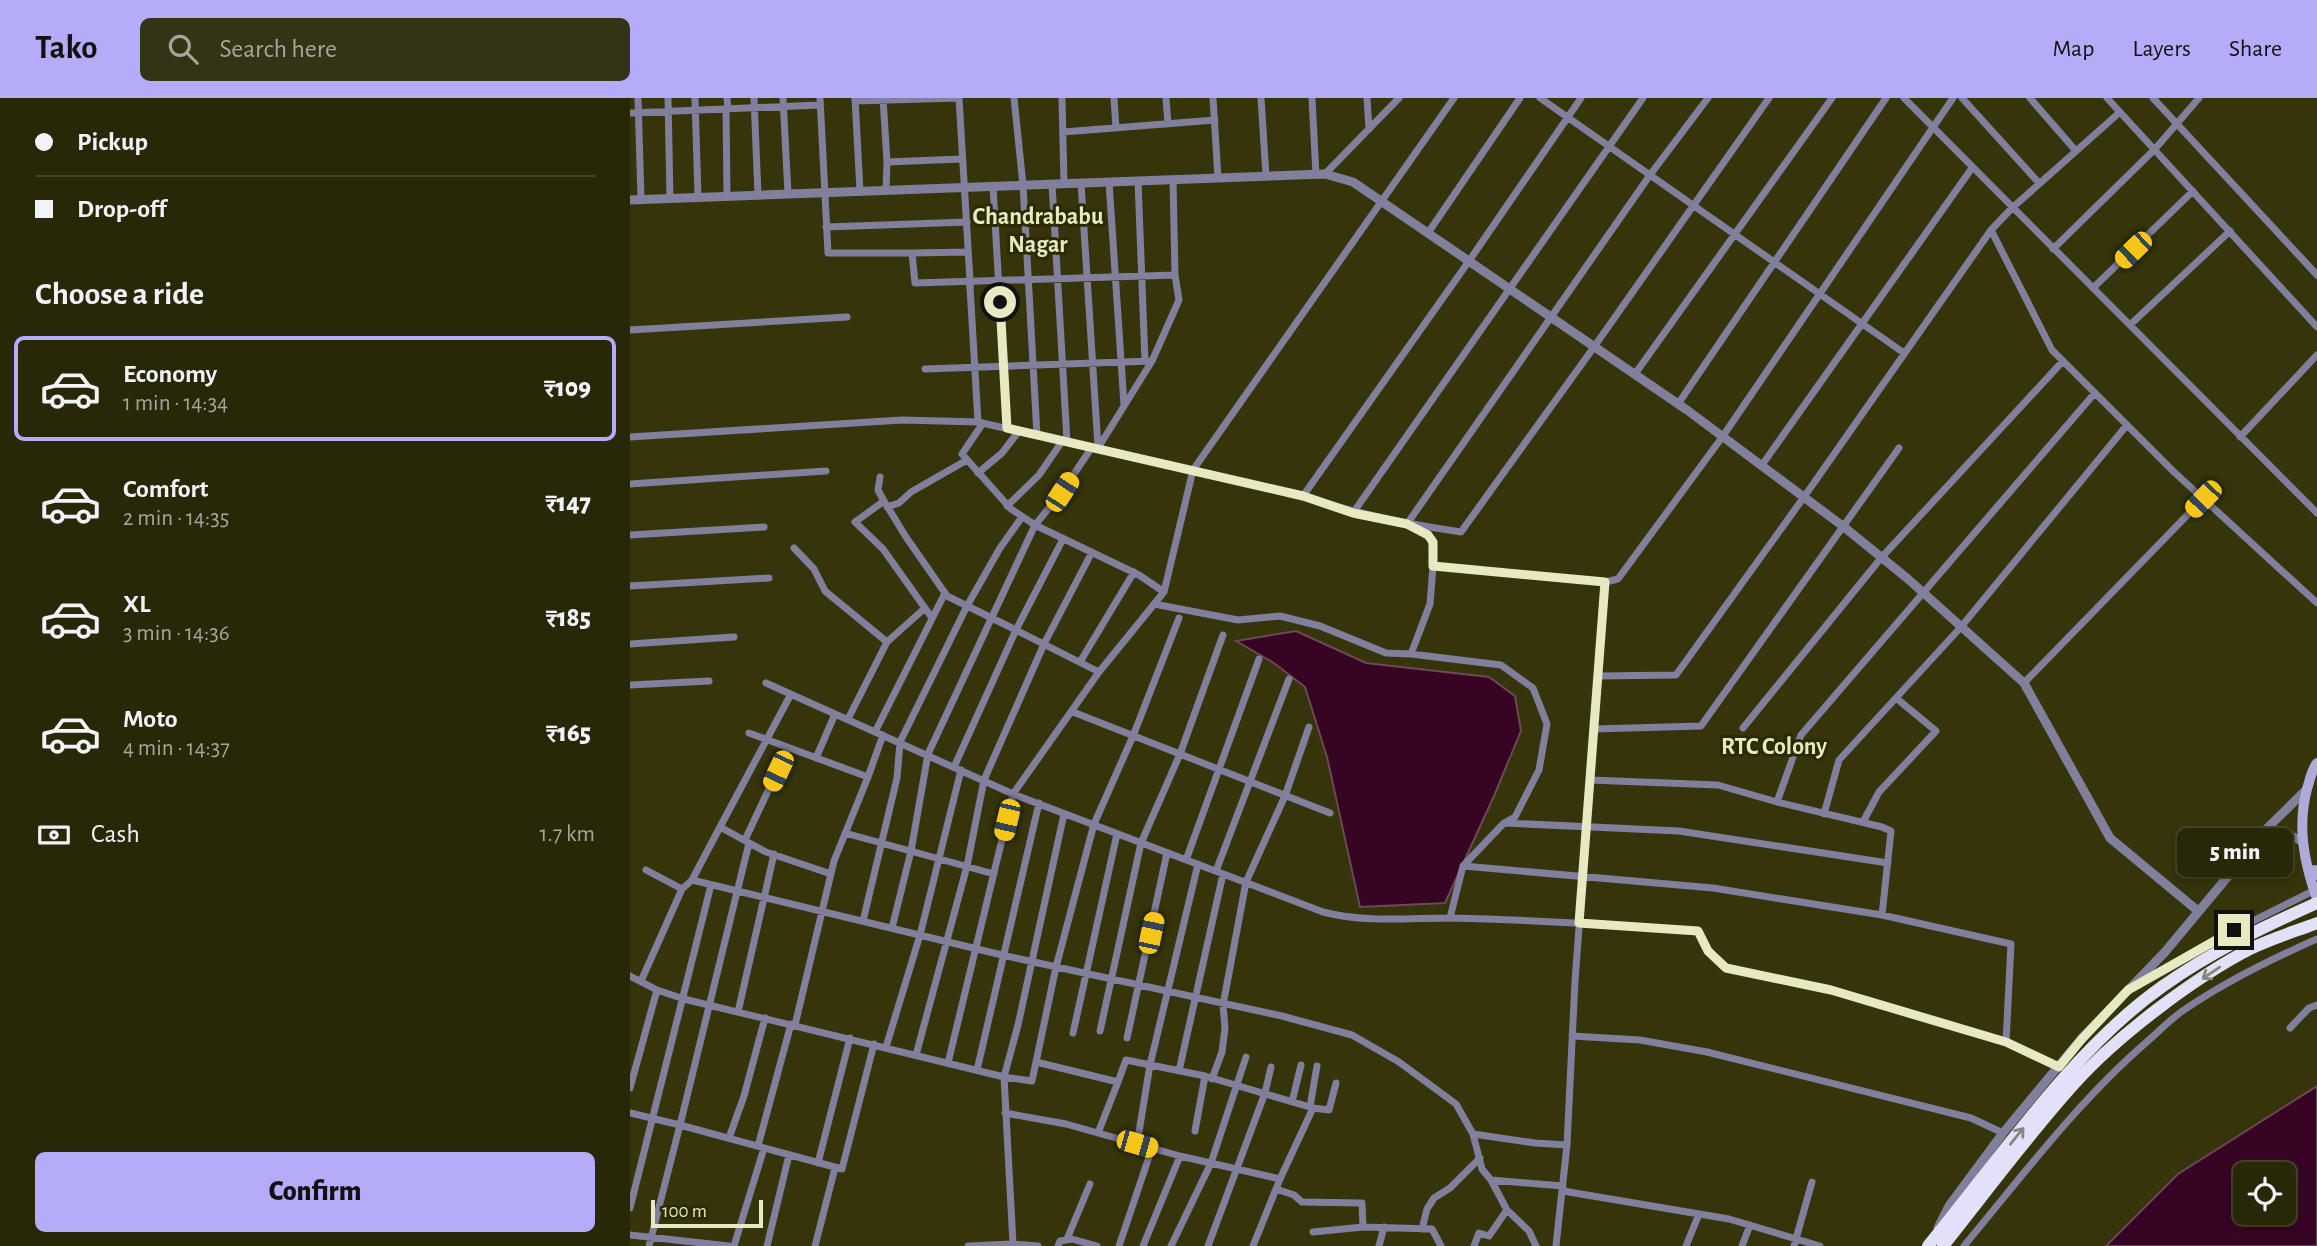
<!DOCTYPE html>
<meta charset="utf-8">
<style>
:root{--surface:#282708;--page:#343316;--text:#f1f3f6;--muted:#a5a59c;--line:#444429;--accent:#b4acf9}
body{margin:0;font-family:"Alegreya Sans",sans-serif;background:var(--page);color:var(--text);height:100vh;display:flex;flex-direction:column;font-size:26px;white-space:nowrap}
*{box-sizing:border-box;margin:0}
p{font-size:23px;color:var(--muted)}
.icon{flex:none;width:38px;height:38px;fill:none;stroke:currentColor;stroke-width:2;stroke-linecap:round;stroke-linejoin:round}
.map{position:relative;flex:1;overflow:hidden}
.side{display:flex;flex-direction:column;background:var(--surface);width:630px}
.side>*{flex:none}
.hud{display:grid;align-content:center;height:154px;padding:0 35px;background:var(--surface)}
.buttons{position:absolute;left:1603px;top:1064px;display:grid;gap:14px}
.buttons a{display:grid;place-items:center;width:63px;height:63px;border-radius:10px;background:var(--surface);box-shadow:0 4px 10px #0003,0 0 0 2px var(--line);font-size:35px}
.scale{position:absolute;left:21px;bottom:18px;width:112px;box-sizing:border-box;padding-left:7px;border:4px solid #e8e8c3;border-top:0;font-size:19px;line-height:24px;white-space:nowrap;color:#e8e8c3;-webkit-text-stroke:5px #2b2a01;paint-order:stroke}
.end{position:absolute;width:32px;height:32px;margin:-16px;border:9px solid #e8e8c3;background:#111;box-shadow:0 0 0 4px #111}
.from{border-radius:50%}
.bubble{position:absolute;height:49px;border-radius:10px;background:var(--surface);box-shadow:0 4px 10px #0003,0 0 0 2px var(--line);font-size:23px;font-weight:800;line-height:49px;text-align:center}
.car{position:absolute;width:21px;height:42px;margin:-21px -10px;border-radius:9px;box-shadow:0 0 5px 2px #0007;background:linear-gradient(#f5c518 24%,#345 0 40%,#f5c518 0 76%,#345 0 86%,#f5c518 0)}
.hud b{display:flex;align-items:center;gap:24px;height:66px;font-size:26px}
.hud b+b{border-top:2px solid var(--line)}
.hud i{width:18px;height:18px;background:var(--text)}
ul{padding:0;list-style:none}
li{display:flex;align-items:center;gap:21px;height:105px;margin:0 14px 10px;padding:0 21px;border:4px solid transparent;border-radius:10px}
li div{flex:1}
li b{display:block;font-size:26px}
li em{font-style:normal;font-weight:800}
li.active{border-color:var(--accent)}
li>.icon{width:63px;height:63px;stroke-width:1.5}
h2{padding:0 35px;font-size:32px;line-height:84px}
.pay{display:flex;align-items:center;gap:18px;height:77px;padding:0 35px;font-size:26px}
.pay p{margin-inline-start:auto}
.button{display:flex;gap:14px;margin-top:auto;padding:14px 35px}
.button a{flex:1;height:80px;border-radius:10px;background:var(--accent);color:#111;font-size:28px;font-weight:800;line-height:80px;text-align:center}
header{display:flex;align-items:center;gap:42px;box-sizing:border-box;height:98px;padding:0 35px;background:var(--accent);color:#111}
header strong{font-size:33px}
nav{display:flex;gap:38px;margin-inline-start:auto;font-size:24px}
.search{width:490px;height:63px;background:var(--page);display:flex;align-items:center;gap:18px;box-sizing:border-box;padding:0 24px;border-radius:10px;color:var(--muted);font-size:26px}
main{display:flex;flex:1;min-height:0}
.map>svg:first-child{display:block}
.water{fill:#370524;stroke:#6c4954;stroke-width:2;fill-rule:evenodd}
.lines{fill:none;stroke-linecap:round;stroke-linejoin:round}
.minor{stroke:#817f9c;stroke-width:7}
.tertiary{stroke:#817f9c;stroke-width:9}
.secondary{stroke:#aeabd9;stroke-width:10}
.trunk{stroke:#e2e1f9;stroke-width:12}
.minor-bridge{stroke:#817f9c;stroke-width:7}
.oneway{stroke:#86867d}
.route{stroke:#e8e8c3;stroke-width:9}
.labels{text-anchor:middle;stroke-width:6;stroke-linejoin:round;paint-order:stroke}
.quarter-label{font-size:24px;font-weight:bold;fill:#e8e8c3;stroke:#2b2a01}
</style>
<header>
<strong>Tako</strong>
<div class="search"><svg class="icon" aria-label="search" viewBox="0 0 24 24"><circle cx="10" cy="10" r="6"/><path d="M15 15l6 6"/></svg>Search here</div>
<nav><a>Map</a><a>Layers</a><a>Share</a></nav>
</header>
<main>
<section class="side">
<div class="hud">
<b><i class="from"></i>Pickup</b>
<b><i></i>Drop-off</b>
</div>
<h2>Choose a ride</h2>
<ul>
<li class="active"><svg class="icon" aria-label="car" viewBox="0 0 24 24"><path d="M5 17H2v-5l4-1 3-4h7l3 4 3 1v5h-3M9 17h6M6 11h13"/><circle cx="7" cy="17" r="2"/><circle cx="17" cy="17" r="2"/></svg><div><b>Economy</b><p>1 min · 14:34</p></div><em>₹109</em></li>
<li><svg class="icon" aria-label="car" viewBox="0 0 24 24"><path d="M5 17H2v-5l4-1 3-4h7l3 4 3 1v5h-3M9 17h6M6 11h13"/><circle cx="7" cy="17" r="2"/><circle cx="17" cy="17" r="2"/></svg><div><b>Comfort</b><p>2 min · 14:35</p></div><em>₹147</em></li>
<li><svg class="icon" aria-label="car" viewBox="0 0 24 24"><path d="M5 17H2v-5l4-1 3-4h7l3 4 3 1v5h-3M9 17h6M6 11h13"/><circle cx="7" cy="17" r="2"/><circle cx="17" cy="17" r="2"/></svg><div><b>XL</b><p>3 min · 14:36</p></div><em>₹185</em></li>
<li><svg class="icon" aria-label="car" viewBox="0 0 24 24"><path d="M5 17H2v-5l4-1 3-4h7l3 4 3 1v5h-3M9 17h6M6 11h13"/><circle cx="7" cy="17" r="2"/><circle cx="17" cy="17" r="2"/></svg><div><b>Moto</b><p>4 min · 14:37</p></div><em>₹165</em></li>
</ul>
<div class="pay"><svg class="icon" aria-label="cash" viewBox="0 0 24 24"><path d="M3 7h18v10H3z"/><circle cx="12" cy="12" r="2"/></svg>Cash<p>1.7 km</p></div>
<div class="button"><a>Confirm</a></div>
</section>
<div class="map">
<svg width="1687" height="1148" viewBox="0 0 1687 1148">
<rect width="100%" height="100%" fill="#35340b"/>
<!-- water -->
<path class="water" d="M666 533 736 565 859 579 885 598 891 633 864 698 815 805 730 809 697 659 675 589 644 565 606 543Z
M1687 988V1148H1476L1548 1076ZM1654 1076V1115H1615V1076Z"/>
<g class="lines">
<!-- minor -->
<path class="minor" d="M8 0 11 101
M38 0 40 100
M65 0 68 99
M97 0 98 11
M124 0 128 97
M153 0 158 96
M190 0 198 155H282L285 185 545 177
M225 0 230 93
M253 0 257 64 256 92
M329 0 340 183
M384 0 393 87 407 337
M432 0 434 86
M484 0 486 30
M536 0 538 26
M583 0 588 80
M631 0 636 78
M682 0 686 77
M737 0 739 31
M910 0 1274 255
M1078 0 1020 77 777 426C803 439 804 439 803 468L975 484 988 481 1093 338 1323 0
M1274 0 1687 415
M1332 0 1409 85
M1400 0 1446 53
M1477 0 1687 229
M1523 0 1687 177
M225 3 329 0
M96 11 97 98
M1490 14 1382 110 1361 132 1422 252 1544 374 1687 505
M0 15 190 7
M433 34 585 22
M257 64 332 61
M695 76 769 0
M508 83 515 263
M479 84 494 307
M451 85 468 349
M422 86 437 343
M363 88 377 330
M196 129 337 124
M798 135 890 0
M1423 151 1525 51 1569 0
M282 155 338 154
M340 189 348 324 673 398C727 416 775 426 831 434L964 249 1139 0
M1463 190 1563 93
M1500 227 1600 133
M0 232 217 219
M295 271 522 263
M1005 276 1202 0
M1048 306 1256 0
M0 339 272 322 348 324
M1610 339 1687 257
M468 350 522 263 549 202 545 177 543 82
M1132 367 1342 70
M348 375 372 355 389 333
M250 379 248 392 254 403 276 439 317 498 386 532 433 441
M0 386 196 373
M673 398 839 163 951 0
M254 403 225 424 253 451 302 520
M377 408 409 377 433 342
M257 409 269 405 281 394 337 362
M723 415 1013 0
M0 437 134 429
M164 450 184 471 195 493 257 544 295 510
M803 468 800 506 781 556 871 567 903 590 917 626 909 672 885 719 874 725 833 768 820 820
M0 488 139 480
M534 494 563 372 824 0
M524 506 608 522 650 518 690 528 756 555 781 556
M0 546 104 539
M450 564 504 474
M968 578 1046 577 1174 399 1361 132
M136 585 383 696 693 814C735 825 779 820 822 820 904 822 986 827 1068 833L1078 853 1096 870 1201 892 1376 944 1429 969
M1394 585 1573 401
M0 587 79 583
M161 596 90 729 136 754 201 776
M443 614 700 715
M218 621 257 544
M1113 630 1251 460 1433 263
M964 631 1071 628 1269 350
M245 634 315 495
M119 635 238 679 204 763 165 927
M186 660 205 616
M324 669 386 532 469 574
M238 679 253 637
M960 682 1088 687 1147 704 1252 729 1261 733 1252 817
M1147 704 1171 637 1464 296
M434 716 388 927 374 979 402 983 426 869 464 726 503 638 549 520
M1194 716 1209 662 1331 529 1497 327
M1233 724 1249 694 1306 633 1266 600
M875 725 1049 733 1258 765
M215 735 364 776
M115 742 158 650
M119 745 50 1027 212 1071 244 946
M556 762 629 561
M833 768 1083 790 1252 817 1381 846 1376 944
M16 772 52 791
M586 773 659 581
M62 782 90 729
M233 823 267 680 270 644 337 508 370 450 392 419
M262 830 281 753 298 656 405 427 432 394 462 349
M0 878 27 892 54 901 374 979 383 1146 338 1148
M11 883 52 791 62 782 372 857 652 918 722 937 769 964 826 1006 843 1036 852 1071 861 1082 877 1112
M1504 889 1579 845 1687 791
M108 914 144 756
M1660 930 1679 910 1687 907
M470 933 511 745 550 656 593 537
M443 935 487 736
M942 938 1010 942 1077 954 1341 1020 1373 1035
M497 940 537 755
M256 949 290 837 331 672
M286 957 337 768 354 682 414 546 462 454
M406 964 488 984 496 962 575 978 683 1010 699 1012 706 985
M318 965 383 696 469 574 534 494 509 477 405 427 381 411 332 356 353 325
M347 972 409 705
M549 973 593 776
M582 981 592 954 595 930 593 907 616 784 655 698 679 629
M0 990 27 892
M662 1004 671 967
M680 1009 687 968
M0 1015 50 1027 19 1148
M375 1015 436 1026 550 1058 650 1081
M565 1033 575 978
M468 1035 488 984
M843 1036 905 1045 937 1047
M99 1040 114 998 135 920
M507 1046 520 967 568 766
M128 1048 161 926
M188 1065 220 940
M861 1082 933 1088
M646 1091 664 1097 672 1104 732 1105 733 1129
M933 1093 1099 1121 1190 1148
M0 1110 81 787
M792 1131 797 1111 804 1100 820 1090 850 1060
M683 1134 733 1129 802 1131 811 1148
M0 1137 99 1148
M437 1141 460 1086
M383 1146 408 1148
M104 1148 134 1050
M137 1148 159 1057
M185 1148 205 1070
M428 1148 430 1143 442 1141 467 1148
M489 1148 522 1050
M513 1148 550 1058
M541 1148 581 1065 616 959
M578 1148 635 995 641 969
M623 1148 650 1081 683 1010
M749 1148 754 1129
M844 1148 849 1135 859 1138 877 1112 899 1133 906 1148
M926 1148 937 1047 945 883 975 484
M1056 1148 1069 1116
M1112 1148 1120 1127
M1164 1148 1182 1084
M1334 1148C1393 1077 1449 1002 1519 942 1529 933 1540 922 1551 914 1594 884 1639 862 1687 841"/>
<!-- tertiary -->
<path class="tertiary" d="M0 102 695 76 723 84 1057 312 1214 429 1278 481 1394 585 1480 740 1568 813
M1627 744C1643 732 1656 734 1673 744
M1308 1130 1319 1108 1373 1035 1451 941 1535 854 1604 771 1614 753 1677 691"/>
<!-- secondary -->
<path class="secondary" d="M1687 665C1681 673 1680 682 1677 691 1667 729 1674 764 1687 801
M1685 772 1687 777"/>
<!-- trunk -->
<path class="trunk" d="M1298 1148C1369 1062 1442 952 1533 888 1581 854 1633 829 1687 805
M1313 1148C1356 1094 1398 1037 1444 986 1487 938 1565 879 1622 850 1643 840 1666 833 1687 825"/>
<!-- minor-bridge -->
<path class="minor-bridge" d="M340 183V189"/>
</g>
<!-- one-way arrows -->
<defs><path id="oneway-shaft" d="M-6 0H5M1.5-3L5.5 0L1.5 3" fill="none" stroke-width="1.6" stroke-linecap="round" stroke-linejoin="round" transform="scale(1.75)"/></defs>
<g class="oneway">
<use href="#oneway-shaft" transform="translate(1581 875) rotate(146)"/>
<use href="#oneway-shaft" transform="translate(1387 1038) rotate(-51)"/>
</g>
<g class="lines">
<!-- route -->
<path class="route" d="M370 204 377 330 673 398 723 415 777 426 798 437 803 444V468L975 484 949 825 1068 833 1078 853 1096 870 1201 892 1376 944 1429 969 1451 942 1498 892 1604 832"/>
</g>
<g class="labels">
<!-- quarter labels -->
<g class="quarter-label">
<text x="408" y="126">Chandrababu<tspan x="408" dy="28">Nagar</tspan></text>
<text x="1144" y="656">RTC Colony</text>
</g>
</g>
</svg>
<div class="buttons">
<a><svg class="icon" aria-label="locate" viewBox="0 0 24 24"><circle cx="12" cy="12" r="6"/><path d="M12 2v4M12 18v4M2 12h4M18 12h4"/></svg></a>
</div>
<div class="scale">100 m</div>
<i class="end from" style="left:370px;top:204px"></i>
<i class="end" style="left:1604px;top:832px"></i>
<div class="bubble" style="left:1547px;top:730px;width:116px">5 min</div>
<i class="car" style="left:1503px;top:152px;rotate:226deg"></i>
<i class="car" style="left:432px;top:394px;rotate:33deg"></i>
<i class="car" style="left:1573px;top:401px;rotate:224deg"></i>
<i class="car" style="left:148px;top:673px;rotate:205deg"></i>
<i class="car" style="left:377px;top:722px;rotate:193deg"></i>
<i class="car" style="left:521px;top:835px;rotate:12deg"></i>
<i class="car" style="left:507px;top:1046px;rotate:106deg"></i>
</div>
</main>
